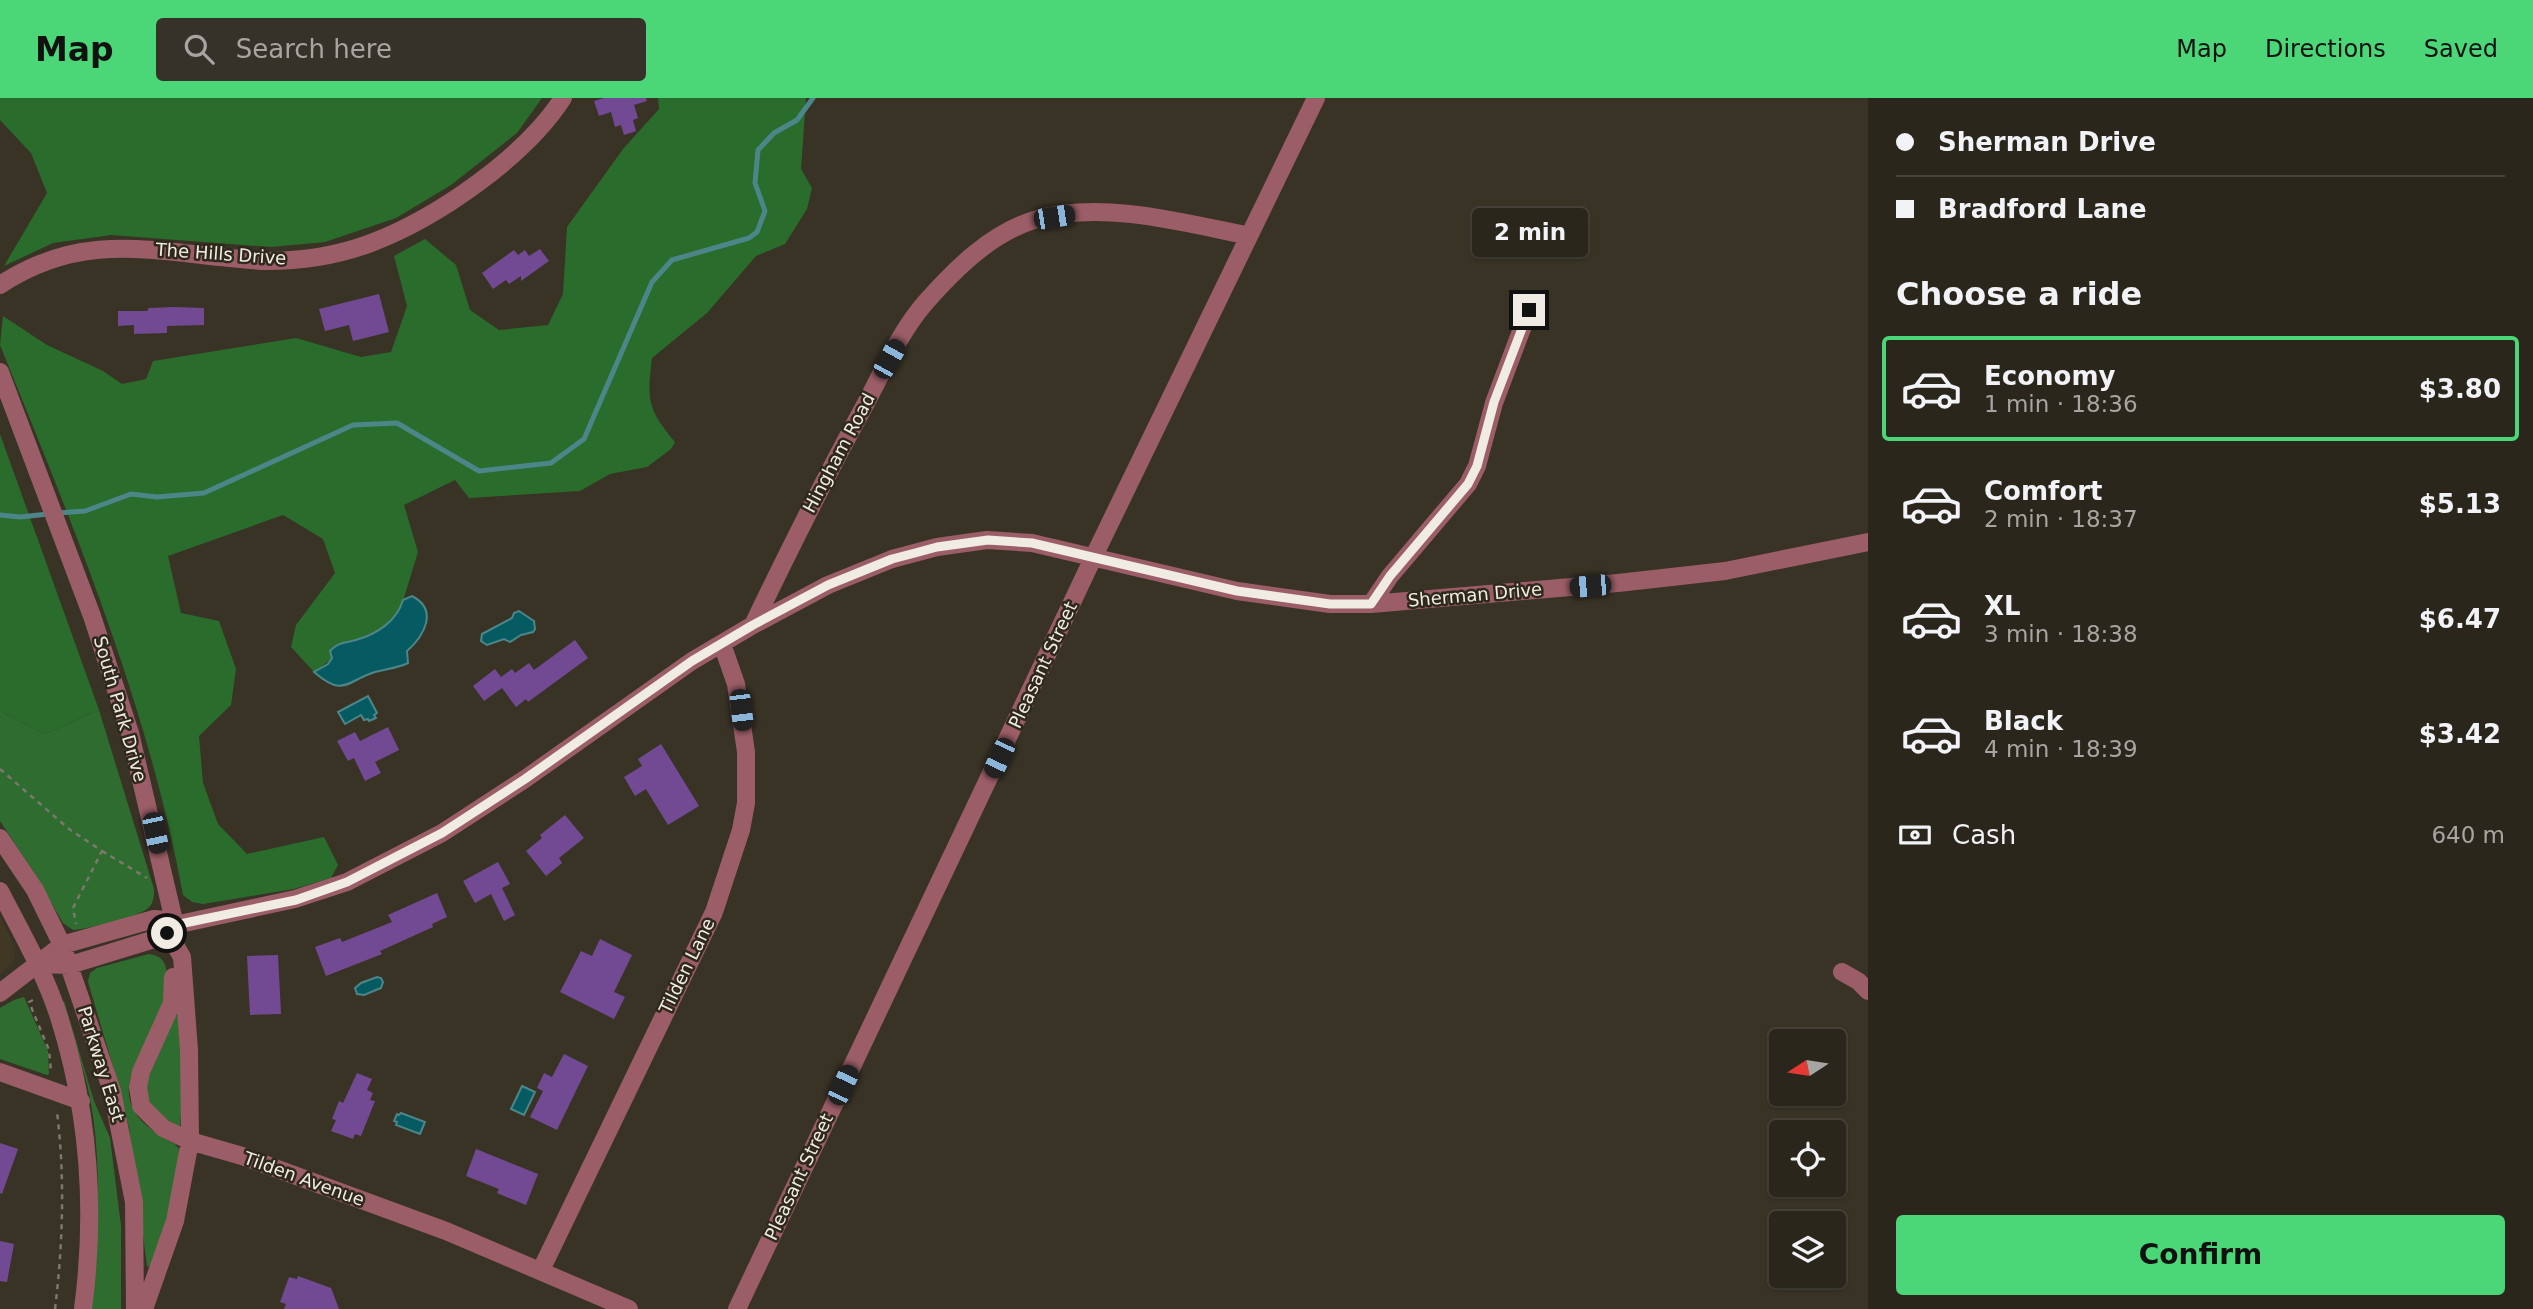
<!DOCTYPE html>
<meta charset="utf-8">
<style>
:root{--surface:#2b261c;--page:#373229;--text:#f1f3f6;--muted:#a6a5a3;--line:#47433b;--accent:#4bd677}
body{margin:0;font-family:"DejaVu Sans",sans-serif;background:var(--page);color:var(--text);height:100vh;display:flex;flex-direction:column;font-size:26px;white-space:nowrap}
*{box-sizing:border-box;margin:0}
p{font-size:23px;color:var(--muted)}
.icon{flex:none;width:38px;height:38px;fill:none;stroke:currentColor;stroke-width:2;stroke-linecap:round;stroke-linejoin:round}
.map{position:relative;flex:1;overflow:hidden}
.drawer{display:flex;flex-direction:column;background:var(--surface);width:665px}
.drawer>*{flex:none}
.guide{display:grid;align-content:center;height:154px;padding:0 28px;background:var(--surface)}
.needle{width:46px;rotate:258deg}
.fabs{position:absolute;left:1769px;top:931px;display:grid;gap:14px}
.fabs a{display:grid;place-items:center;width:77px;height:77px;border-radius:7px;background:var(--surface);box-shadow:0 2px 5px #0004,0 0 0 2px var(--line);font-size:35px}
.end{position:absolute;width:32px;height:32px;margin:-16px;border:9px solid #f0ebe3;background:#111;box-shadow:0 0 0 4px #111}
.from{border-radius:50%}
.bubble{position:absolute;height:49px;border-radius:7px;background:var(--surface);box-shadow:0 2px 5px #0004,0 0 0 2px var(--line);font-size:23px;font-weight:800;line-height:49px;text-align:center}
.car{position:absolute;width:21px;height:42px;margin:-21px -10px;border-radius:9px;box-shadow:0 0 5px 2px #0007;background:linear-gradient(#222 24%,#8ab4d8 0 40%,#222 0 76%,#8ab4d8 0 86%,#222 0)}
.guide b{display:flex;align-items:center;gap:24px;height:66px;font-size:26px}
.guide b+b{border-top:2px solid var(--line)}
.guide i{width:18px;height:18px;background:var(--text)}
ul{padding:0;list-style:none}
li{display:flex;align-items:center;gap:21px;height:105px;margin:0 14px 10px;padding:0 14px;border:4px solid transparent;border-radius:7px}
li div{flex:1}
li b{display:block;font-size:26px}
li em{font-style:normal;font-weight:800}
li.on{border-color:var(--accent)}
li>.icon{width:63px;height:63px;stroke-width:1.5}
h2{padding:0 28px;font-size:32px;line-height:84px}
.pay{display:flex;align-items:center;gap:18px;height:77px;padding:0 28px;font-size:26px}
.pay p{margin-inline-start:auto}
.button{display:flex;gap:14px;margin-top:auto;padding:14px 28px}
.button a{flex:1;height:80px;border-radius:7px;background:var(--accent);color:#111;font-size:28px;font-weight:800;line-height:80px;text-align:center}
header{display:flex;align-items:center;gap:42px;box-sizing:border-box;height:98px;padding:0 35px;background:var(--accent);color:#111}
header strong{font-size:33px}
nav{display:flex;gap:38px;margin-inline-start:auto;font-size:24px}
.search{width:490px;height:63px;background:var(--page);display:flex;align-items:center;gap:18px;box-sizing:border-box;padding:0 24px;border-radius:7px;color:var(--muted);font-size:26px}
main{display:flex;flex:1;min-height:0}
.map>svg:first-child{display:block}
.built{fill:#413824}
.green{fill:#2e6d2f}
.forest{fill:#2a6c2c}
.water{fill:#065b62;stroke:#4c8689;stroke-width:2}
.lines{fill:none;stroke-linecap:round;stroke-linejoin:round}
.stream{stroke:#4c8689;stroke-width:5}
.building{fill:#724a93}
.path{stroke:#7d786d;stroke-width:2.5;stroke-dasharray:5 5;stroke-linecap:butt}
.minor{stroke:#9b5d67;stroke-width:18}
.route{stroke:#f0ebe3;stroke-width:9}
.labels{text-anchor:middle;stroke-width:5;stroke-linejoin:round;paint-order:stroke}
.street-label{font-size:18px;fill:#f0ebe3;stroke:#2f291c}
</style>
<header>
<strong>Map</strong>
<div class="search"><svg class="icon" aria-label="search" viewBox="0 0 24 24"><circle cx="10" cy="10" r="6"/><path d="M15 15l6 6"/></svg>Search here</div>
<nav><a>Map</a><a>Directions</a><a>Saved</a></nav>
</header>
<main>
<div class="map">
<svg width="1868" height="1211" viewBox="0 0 1868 1211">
<rect width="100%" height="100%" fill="#393326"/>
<!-- built -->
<path class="built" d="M0 818 15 850 14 862 0 876Z"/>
<!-- green -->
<path class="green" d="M99 612 154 791C154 798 154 806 147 811 137 819 87 831 73 832L63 825 33 773 0 723V613L45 636Z
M149 856C162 858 166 864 167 877 167 884 169 892 167 899 147 960 88 1002 175 1046L179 1051C175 1090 168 1134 149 1169L147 1168 129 1030 120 992 88 884 90 875 97 870Z
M24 899 48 953 49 976 47 977 0 961V910L14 902Z
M64 903 94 1003 110 1040 121 1128V1211H89C98 1137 104 1060 87 986 80 959 70 931 62 904Z
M179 916 182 997 180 1029C161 1020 147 1011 145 988L175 918Z"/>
<!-- forest -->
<path class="forest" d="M0 0H542L517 35 451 87 396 120 325 144 271 149 111 137 53 145 4 168 47 95 31 55 0 22Z
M658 0H806L801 71 812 90 807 111 785 146 756 158 707 215 652 260C647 303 647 310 675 344L671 351 647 369 610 376 580 393 469 400 455 382 404 407 418 454 399 516 384 530 358 541 314 574 291 549 296 527 335 475 323 441 283 417 168 458 181 515 219 523 236 571 231 607 199 638 203 685 218 726 247 756 324 739 338 767 331 780 294 791 203 806 192 804 183 797C148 606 72 425 0 247L3 218 47 247 103 273 122 286 146 281 153 263 296 240 361 259 391 254 407 208 394 158 425 141 456 167 470 212 499 232 548 227 563 196 567 129 623 51 659 11Z
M0 336 99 612 45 636 0 613Z"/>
<!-- water -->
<path class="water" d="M412 498C439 512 424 538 407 553L408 565C398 570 386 571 375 574 346 583 344 600 314 574L328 566 332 560 330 553C338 544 345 545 356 542 377 536 397 523 403 502Z
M519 513 534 523 535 531 533 534 521 537 510 544 504 541 487 547 481 543 482 536 512 520 514 515Z
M368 598 377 615 374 617 376 620 369 623 368 621 364 622 361 617 345 626 338 614Z
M377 879 381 880 383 884 381 890 364 897 357 896 355 890 361 885Z
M522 988 535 994 524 1017 511 1011Z
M401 1015 425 1024 420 1036 396 1027 397 1024 394 1023 397 1016 399 1017Z"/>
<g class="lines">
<!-- stream -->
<path class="stream" d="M58 415 85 413 131 396 157 399 204 395 353 327 397 325 479 373 551 365 584 341 652 184 672 162 749 140 757 134 765 113 755 85 758 52 774 35 797 22 813 0
M0 417 20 419 48 416"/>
</g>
<!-- building -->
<path class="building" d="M604 0H646L647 3 634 7 638 20 633 22 636 33 624 37 621 27 615 29 611 14 599 18 594 3Z
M540 151 549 163 521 183V178L509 186 506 182 493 191 482 175 514 152 518 157 525 152 529 158Z
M379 196 389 234 353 243 349 227 325 233 319 211Z
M174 209 204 210V227L167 228V235L134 236V227L118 228V213H147L149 210Z
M575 542 588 560 528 604 526 601 516 609 502 590 484 603 473 588 495 571 501 579 512 571 515 575 529 565 534 572Z
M388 629 399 652 375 664 381 675 365 683 354 660 348 663 337 643 355 634 360 643Z
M661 646 699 708 668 727 646 691 635 698 624 679 642 668 638 661Z
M565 717 584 740 559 760 562 765 546 778 526 753 542 740 540 737Z
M498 764 510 786 502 790 515 817 504 823 491 796 475 805 463 783Z
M437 795 447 819 432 826 433 829 380 853 382 856 326 878 315 849 340 840 342 844 392 824 388 817Z
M600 841 632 857 614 894 625 899 614 921 560 894 581 853 592 858Z
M278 857 281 916 250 917 247 858Z
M564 956 588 968 557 1032 530 1019 543 993 537 990 544 975 552 979Z
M357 975 372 981 367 992 373 995 370 1002 375 1003 361 1038 355 1036 353 1041 331 1033 336 1022 332 1021 339 1003 343 1005Z
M0 1045 18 1051 2 1096 0 1095Z
M476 1051 538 1076 526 1107 497 1095 499 1091 466 1078Z
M0 1143 14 1146 7 1184 0 1183Z
M298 1178 331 1190 339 1211H284L286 1206 280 1204 289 1179 297 1181Z"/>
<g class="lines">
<!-- path -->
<path class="path" d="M0 671 69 731 102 753 73 810 76 826
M102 753 147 780
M33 902 29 904 49 952 51 973
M55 1211C63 1145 65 1079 57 1014"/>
<!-- minor -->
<path class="minor" d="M0 187C74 138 138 150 220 159 235 160 252 163 267 163 302 163 339 157 371 145 437 120 525 59 563 0
M0 274 92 518 130 635 175 827V847L182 859 189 952 190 1043 175 1123 144 1211
M1371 506 1390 478 1468 386 1477 368 1494 305 1529 212
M753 527C789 452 826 378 866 305 884 271 900 234 925 205 955 171 990 136 1034 122 1100 102 1182 124 1249 138
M0 740 35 792 62 847 112 993 134 1104 135 1211
M0 793C21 834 45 875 59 919 89 1014 96 1112 83 1211
M38 866 70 867 158 840 175 827 295 801 347 784 442 735 525 681 692 563 753 527 828 487 892 461 937 449 987 442 1032 445 1237 493 1330 506H1371L1618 485 1725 473 1868 444
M1842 874 1858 883 1868 893
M173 879 172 905 141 974 138 989 141 1008 163 1030 190 1043 242 1058 446 1133 629 1211
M0 895 62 847 154 821 164 822 175 827
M0 974 81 1003
M541 1172 714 814 741 732 746 705V654L736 586 722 546
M737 1211 1094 458 1316 0"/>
</g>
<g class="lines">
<!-- route -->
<path class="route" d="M167 835 175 827 296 802 347 784 442 735 525 681 692 563 753 527 828 487 892 461 915 455 937 449 988 442 1032 445 1237 493 1330 506H1371L1390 478 1468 386 1477 368 1494 304 1529 212"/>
</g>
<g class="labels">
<!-- street labels -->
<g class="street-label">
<text transform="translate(221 156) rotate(4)" y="6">The Hills Drive</text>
<text transform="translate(839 355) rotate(-62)" y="6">Hingham Road</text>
<text transform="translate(1475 497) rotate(-5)" y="6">Sherman Drive</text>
<text transform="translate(1043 567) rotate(-65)" y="6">Pleasant Street</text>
<text transform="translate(120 611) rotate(74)" y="6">South Park Drive</text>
<text transform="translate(687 868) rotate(-64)" y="6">Tilden Lane</text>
<text transform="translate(101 966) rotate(73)" y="6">Parkway East</text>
<text transform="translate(799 1079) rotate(-65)" y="6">Pleasant Street</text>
<text transform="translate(304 1081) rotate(20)" y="6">Tilden Avenue</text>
</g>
</g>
</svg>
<div class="fabs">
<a><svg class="needle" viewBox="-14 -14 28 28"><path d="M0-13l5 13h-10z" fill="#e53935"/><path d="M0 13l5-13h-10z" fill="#a6a5a3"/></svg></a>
<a><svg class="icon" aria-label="locate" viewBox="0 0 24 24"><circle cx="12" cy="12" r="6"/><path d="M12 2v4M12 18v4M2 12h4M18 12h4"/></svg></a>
<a><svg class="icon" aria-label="layers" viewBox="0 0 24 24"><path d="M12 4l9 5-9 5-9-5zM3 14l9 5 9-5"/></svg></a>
</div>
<i class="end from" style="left:167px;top:835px"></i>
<i class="end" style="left:1529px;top:212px"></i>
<div class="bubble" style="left:1472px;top:110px;width:116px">2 min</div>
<i class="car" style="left:1054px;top:119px;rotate:81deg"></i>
<i class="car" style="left:889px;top:261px;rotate:29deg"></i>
<i class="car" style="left:1590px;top:488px;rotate:265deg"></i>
<i class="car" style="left:741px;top:612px;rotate:173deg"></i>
<i class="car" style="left:999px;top:660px;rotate:205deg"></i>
<i class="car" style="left:155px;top:735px;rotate:168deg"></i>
<i class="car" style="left:843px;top:987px;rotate:25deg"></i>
</div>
<section class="drawer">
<div class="guide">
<b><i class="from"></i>Sherman Drive</b>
<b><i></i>Bradford Lane</b>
</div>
<h2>Choose a ride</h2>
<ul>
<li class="on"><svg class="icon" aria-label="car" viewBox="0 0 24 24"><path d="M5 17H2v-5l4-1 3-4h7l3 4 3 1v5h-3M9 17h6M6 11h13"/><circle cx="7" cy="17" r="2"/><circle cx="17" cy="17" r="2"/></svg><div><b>Economy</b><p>1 min · 18:36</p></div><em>$3.80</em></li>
<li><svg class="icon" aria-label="car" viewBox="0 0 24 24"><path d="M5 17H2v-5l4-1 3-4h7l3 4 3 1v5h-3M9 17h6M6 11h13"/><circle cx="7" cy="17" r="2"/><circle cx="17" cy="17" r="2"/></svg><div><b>Comfort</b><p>2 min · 18:37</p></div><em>$5.13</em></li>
<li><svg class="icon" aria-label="car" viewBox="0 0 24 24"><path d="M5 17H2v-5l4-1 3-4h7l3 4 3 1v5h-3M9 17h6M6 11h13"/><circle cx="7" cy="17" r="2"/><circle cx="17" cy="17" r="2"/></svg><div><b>XL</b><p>3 min · 18:38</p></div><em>$6.47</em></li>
<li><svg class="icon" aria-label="car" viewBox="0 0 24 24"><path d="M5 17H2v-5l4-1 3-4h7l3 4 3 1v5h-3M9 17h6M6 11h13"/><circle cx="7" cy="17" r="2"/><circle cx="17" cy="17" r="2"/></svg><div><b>Black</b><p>4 min · 18:39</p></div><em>$3.42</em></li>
</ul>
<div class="pay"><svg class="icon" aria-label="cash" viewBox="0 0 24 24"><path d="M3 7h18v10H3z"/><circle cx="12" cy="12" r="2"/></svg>Cash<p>640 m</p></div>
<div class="button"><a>Confirm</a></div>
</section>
</main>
